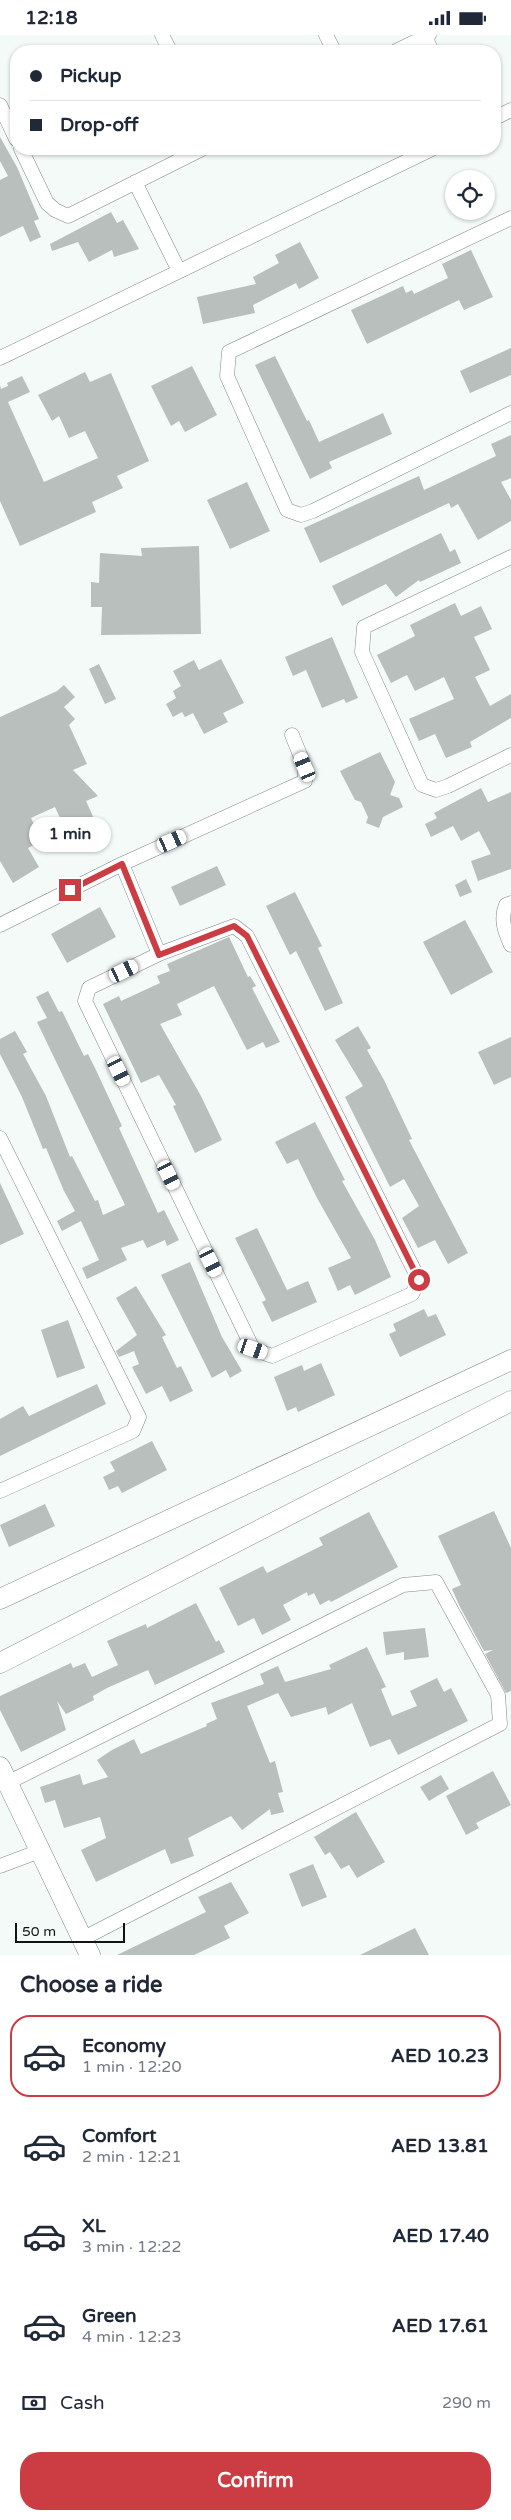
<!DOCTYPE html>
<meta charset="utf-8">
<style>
:root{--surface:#fff;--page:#f6f6f7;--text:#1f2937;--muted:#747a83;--line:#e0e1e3;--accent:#cc3c43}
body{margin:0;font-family:"Varela Round",sans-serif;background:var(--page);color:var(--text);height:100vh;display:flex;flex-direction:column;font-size:19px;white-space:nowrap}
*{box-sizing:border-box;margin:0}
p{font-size:16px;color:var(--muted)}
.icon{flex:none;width:28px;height:28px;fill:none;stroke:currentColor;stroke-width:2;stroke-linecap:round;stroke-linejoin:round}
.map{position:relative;height:1920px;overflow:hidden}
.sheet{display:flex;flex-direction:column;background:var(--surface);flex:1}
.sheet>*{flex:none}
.banner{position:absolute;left:10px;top:10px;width:491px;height:110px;border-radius:20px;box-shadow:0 1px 4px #0004;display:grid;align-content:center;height:110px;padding:0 20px;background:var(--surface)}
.fabs{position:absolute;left:445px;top:135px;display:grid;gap:10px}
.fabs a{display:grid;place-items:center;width:50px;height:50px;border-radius:50%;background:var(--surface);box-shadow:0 1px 4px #0004;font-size:25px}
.scale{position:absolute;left:15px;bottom:12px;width:110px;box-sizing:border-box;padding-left:5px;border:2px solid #121413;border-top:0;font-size:14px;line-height:18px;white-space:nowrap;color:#121413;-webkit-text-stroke:4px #f3faf7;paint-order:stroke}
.end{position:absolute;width:22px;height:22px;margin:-11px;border:6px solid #cc3c43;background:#fff;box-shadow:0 0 0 2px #fff}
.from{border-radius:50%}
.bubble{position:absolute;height:35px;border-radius:18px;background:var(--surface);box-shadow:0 1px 4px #0004;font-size:16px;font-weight:700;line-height:35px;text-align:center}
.car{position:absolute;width:15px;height:30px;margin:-15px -8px;border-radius:6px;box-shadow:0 0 4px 1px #0007;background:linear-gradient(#fff 24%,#345 0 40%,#fff 0 76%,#345 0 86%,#fff 0)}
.banner b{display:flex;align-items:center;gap:18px;height:48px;font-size:19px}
.banner b+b{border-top:1px solid var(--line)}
.banner i{width:12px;height:12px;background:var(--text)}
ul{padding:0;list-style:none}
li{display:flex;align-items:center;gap:15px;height:82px;margin:0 10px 8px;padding:0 10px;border:2px solid transparent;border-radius:20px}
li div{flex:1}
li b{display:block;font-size:19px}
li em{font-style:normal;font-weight:700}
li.active{border-color:var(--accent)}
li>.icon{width:45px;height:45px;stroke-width:1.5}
h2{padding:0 20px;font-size:22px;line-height:60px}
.pay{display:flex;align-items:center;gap:12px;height:55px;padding:0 20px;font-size:19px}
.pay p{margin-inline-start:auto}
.cta{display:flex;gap:10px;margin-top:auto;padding:10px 20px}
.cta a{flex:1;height:58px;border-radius:20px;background:var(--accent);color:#fff;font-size:20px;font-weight:700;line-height:58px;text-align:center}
.status{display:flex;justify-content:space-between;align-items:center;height:35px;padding:0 25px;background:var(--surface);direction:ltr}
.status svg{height:14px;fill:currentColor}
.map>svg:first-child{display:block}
.building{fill:#b9bfbd}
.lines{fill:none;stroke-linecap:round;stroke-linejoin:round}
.street-casing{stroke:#828785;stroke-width:15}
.secondary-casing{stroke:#828785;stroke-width:21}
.street{stroke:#fff;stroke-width:14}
.secondary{stroke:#fff;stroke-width:20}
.route{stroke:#cc3c43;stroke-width:6}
</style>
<div class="status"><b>12:18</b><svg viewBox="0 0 49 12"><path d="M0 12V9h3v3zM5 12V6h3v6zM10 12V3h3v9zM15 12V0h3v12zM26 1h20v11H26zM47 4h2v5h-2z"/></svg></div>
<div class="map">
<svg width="511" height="1920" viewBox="0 0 511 1920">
<rect width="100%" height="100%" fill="#f3faf7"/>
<!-- building -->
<path class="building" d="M0 102 17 132 39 184 34 186 41 202 30 207 23 191 0 202V145L8 141 0 126Z
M111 177 117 188 123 185 139 214 114 222 112 215 89 227 78 207 52 216 50 209Z
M300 207 319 243 299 254 296 248 253 270 255 278 203 289 197 262 256 249 253 242 279 228 275 220Z
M471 215 493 262 464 275 459 265 367 309 351 275 403 251 406 258 412 255 414 259 448 243 442 229Z
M511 313V340L470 358 460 336Z
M275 321 307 386 309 385 319 407 383 378 392 399 329 427 332 433 310 444 255 330Z
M192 331 217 380 185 397 179 386 171 391 151 351Z
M85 337 90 347 111 338 149 426 117 441 123 453 92 467 96 477 20 511 0 466V350L1 354 8 351 7 348 22 341 30 357 8 367 44 447 98 423 85 396 69 403 59 381 52 386 38 360Z
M511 400V443L501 447 511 465V486L478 505 458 469 451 473 449 468 320 528 304 493 419 441 424 455 496 421 491 409Z
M247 447 270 496 230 514 207 465Z
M441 498 450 517 455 514 461 528 420 547 419 545 396 562 386 549 342 571 332 551Z
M199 511 201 599 101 600 102 572H91V547L99 548 100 518 142 521 141 513Z
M455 568 461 581 481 571 492 594 474 602 490 635 475 642 490 671 511 659V683L470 707 472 712 446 723 435 699 419 706 409 684 454 664 444 642 415 656 407 640 391 648 377 620 415 601 410 590Z
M332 602 358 663 346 668 344 664 322 673 306 635 293 641 285 622Z
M221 624 244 668 223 678 228 687 204 699 193 678 185 682 182 677 173 682 166 669 176 663 173 656 181 651 173 636 194 625 199 635Z
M99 629 116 664 105 669 89 634Z
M64 650 75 662 64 672 75 684 69 690 87 729 73 735 98 761 86 766 102 801 77 812 71 807 55 772 31 783 42 806 28 813 39 832 13 848 0 826V682L57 656Z
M380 717 395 747 390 760 399 763 403 772 383 782 379 793 366 788 368 782 361 767 355 765 340 736Z
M481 753 488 767 511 757V834L478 846 471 826 491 819 479 796 461 806 453 791 431 802 425 789 437 783 434 778Z
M217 831 226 850 180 871 171 852Z
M466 844 472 857 460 862 455 850Z
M295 857 322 911 318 913 343 968 325 976 296 916 290 920 266 871Z
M100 872 116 902 67 928 51 899Z
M465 885 493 937 451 960 423 907Z
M229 902 248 942 250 941 256 951 252 953 280 1007 266 1013 263 1007 247 1015 214 951 177 969 182 980 160 989 201 1061 222 1105 195 1118 173 1071 176 1070 159 1040 141 1048 103 969 119 961 121 966 160 948 157 941 170 936 167 929Z
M48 956 59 977 62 976 84 1021 88 1019 95 1033 122 1091 119 1093 158 1178 164 1175 179 1205 167 1211 165 1205 147 1213 143 1205 121 1213 127 1225 87 1244 82 1233 99 1225 81 1186 62 1196 57 1186 75 1176 64 1156 46 1113 43 1114 22 1062 0 1019V1004L15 996 27 1017 23 1019 46 1061 70 1122 72 1121 95 1166 98 1165 103 1180 125 1170 37 987 47 983 36 962Z
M358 991 371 1013 367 1015 384 1045 412 1104 409 1105 468 1218 448 1229 435 1205 418 1213 402 1183 419 1171 404 1144 390 1152 345 1062 363 1051 335 1005Z
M511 1002V1042L494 1050 478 1017Z
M315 1087 345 1145 342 1146 375 1205 391 1242 355 1260 350 1250 338 1256 328 1233 351 1223 317 1163 298 1124 287 1129 275 1107Z
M0 1148 24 1199 0 1210Z
M257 1193 287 1255 308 1246 317 1267 272 1287 262 1267 266 1265 235 1203Z
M190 1227 222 1302 242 1336 230 1343 226 1335 212 1343 161 1240Z
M136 1251 166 1300 162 1302 177 1333 181 1331 193 1356 170 1367 162 1351 146 1359 132 1332 139 1329 134 1316 119 1322 116 1316 137 1300 116 1263Z
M424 1274 428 1282 436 1279 446 1300 400 1322 389 1299 396 1296 393 1289Z
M68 1285 85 1333 57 1343 41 1295Z
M321 1328 335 1360 298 1377 296 1372 287 1376 274 1342 302 1330 304 1336Z
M97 1349 106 1369 0 1421V1384L23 1371 29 1381Z
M152 1406 167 1435 122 1458 118 1451 109 1455 103 1442 115 1436 110 1427Z
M45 1469 55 1491 9 1512 0 1490Z
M494 1476 511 1513V1656L506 1658 485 1619 493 1615 484 1616 460 1572 452 1554 461 1550 438 1501Z
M369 1477 398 1532 331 1567 329 1565 320 1570 314 1558 308 1561 307 1557 283 1570 291 1585 262 1600 254 1583 238 1591 219 1553 263 1531 267 1538 323 1510 319 1503Z
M196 1568 216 1607 219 1605 225 1617 155 1650 148 1635 107 1653 93 1661 94 1665 66 1679 57 1666 66 1695 21 1717 0 1675V1661L71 1628 73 1633 85 1628 92 1642 118 1630 107 1606 146 1589 147 1593Z
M425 1593 429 1622 404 1625V1617L386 1620 383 1597Z
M367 1612 386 1652 381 1654 392 1681 417 1671 410 1656 437 1643 444 1657 451 1653 468 1686 398 1720 390 1704 370 1712 352 1668 328 1680 326 1672 291 1682 278 1658 247 1671 270 1728 275 1726 283 1757 278 1758 284 1777 271 1780 270 1774 242 1795 231 1781 188 1803 194 1821 171 1829 165 1814 96 1847 81 1815 106 1803 100 1782 64 1793 55 1765 45 1768 40 1752 80 1739 83 1750 108 1742 97 1725 112 1715 134 1704 141 1719 207 1691 206 1689 217 1684 211 1668 264 1649 260 1639 278 1631 285 1647 331 1634 329 1630Z
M493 1736 511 1770 476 1788 479 1793 466 1800 446 1761Z
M441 1740 449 1754 429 1766 420 1752Z
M356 1777 385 1827 357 1843 349 1830 341 1834 330 1817 325 1820 314 1802Z
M313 1829 327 1862 302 1872 289 1839Z
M231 1847 249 1878 224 1891 230 1903 194 1920H117L206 1877 198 1862Z
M415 1893 429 1920H360Z"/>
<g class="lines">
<defs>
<path id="street" d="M162 0 170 16
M326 0 334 16
M425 2 432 16
M396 16 429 0
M0 70 16 104
M495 83 511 75
M21 114 47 168 55 175 68 181 202 114
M135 147 179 236
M511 183 229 317 227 341 287 475 301 480 313 476 511 378
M0 323 432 114
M511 522 364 592 362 617 422 750 436 755 448 751 511 720
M122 829 159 919
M511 868 506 870C500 884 505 897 511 910
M0 890 122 829 305 746V732L292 700
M234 891 247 901 419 1245 412 1259 272 1321 253 1314 85 966 89 953 159 919Z
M0 1103 139 1382 133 1396 0 1456
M7 1748 403 1550 436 1547 498 1660 500 1689 82 1904
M0 1831 40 1816"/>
<path id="secondary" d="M0 1564 511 1325
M0 1628 511 1366
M0 1732 90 1920"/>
</defs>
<!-- street casing -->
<use href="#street" class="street-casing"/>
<!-- secondary casing -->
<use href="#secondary" class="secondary-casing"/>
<!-- street -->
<use href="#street" class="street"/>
<!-- secondary -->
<use href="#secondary" class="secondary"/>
</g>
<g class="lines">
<!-- route -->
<path class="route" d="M70 855 122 829 159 920 234 891 247 901 419 1245"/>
</g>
</svg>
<div class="fabs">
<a><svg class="icon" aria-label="locate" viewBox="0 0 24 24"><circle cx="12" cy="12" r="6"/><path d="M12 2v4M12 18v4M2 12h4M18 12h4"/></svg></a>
</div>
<div class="scale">50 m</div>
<i class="end from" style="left:419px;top:1245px"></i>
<i class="end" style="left:70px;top:855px"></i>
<div class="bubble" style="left:29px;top:782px;width:82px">1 min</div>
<i class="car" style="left:305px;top:732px;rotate:337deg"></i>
<i class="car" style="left:172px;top:806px;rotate:66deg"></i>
<i class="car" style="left:124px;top:936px;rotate:64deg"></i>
<i class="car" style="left:119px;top:1036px;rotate:154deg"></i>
<i class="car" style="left:169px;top:1140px;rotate:154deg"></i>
<i class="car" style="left:211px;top:1227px;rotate:154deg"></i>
<i class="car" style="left:253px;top:1314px;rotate:109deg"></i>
<div class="banner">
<b><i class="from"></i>Pickup</b>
<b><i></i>Drop-off</b>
</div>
</div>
<section class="sheet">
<h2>Choose a ride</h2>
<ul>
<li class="active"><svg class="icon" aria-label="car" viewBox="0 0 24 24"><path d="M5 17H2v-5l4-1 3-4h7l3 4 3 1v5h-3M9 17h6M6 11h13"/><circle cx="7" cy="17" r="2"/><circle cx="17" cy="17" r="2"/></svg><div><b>Economy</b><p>1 min · 12:20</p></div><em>AED 10.23</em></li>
<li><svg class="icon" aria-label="car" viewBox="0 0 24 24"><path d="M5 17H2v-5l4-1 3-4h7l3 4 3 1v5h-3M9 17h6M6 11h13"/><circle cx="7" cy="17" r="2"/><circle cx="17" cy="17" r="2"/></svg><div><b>Comfort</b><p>2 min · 12:21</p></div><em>AED 13.81</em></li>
<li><svg class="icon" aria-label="car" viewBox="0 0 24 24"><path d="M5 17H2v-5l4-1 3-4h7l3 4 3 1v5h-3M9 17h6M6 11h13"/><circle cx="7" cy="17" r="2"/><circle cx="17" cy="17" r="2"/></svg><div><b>XL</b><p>3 min · 12:22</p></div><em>AED 17.40</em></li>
<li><svg class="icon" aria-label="car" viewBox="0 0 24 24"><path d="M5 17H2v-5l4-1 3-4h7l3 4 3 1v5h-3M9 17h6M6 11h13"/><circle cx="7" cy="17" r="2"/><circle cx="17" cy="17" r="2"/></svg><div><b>Green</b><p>4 min · 12:23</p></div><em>AED 17.61</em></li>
</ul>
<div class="pay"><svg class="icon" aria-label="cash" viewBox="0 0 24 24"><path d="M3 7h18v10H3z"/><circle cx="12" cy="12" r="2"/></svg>Cash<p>290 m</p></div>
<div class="cta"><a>Confirm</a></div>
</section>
